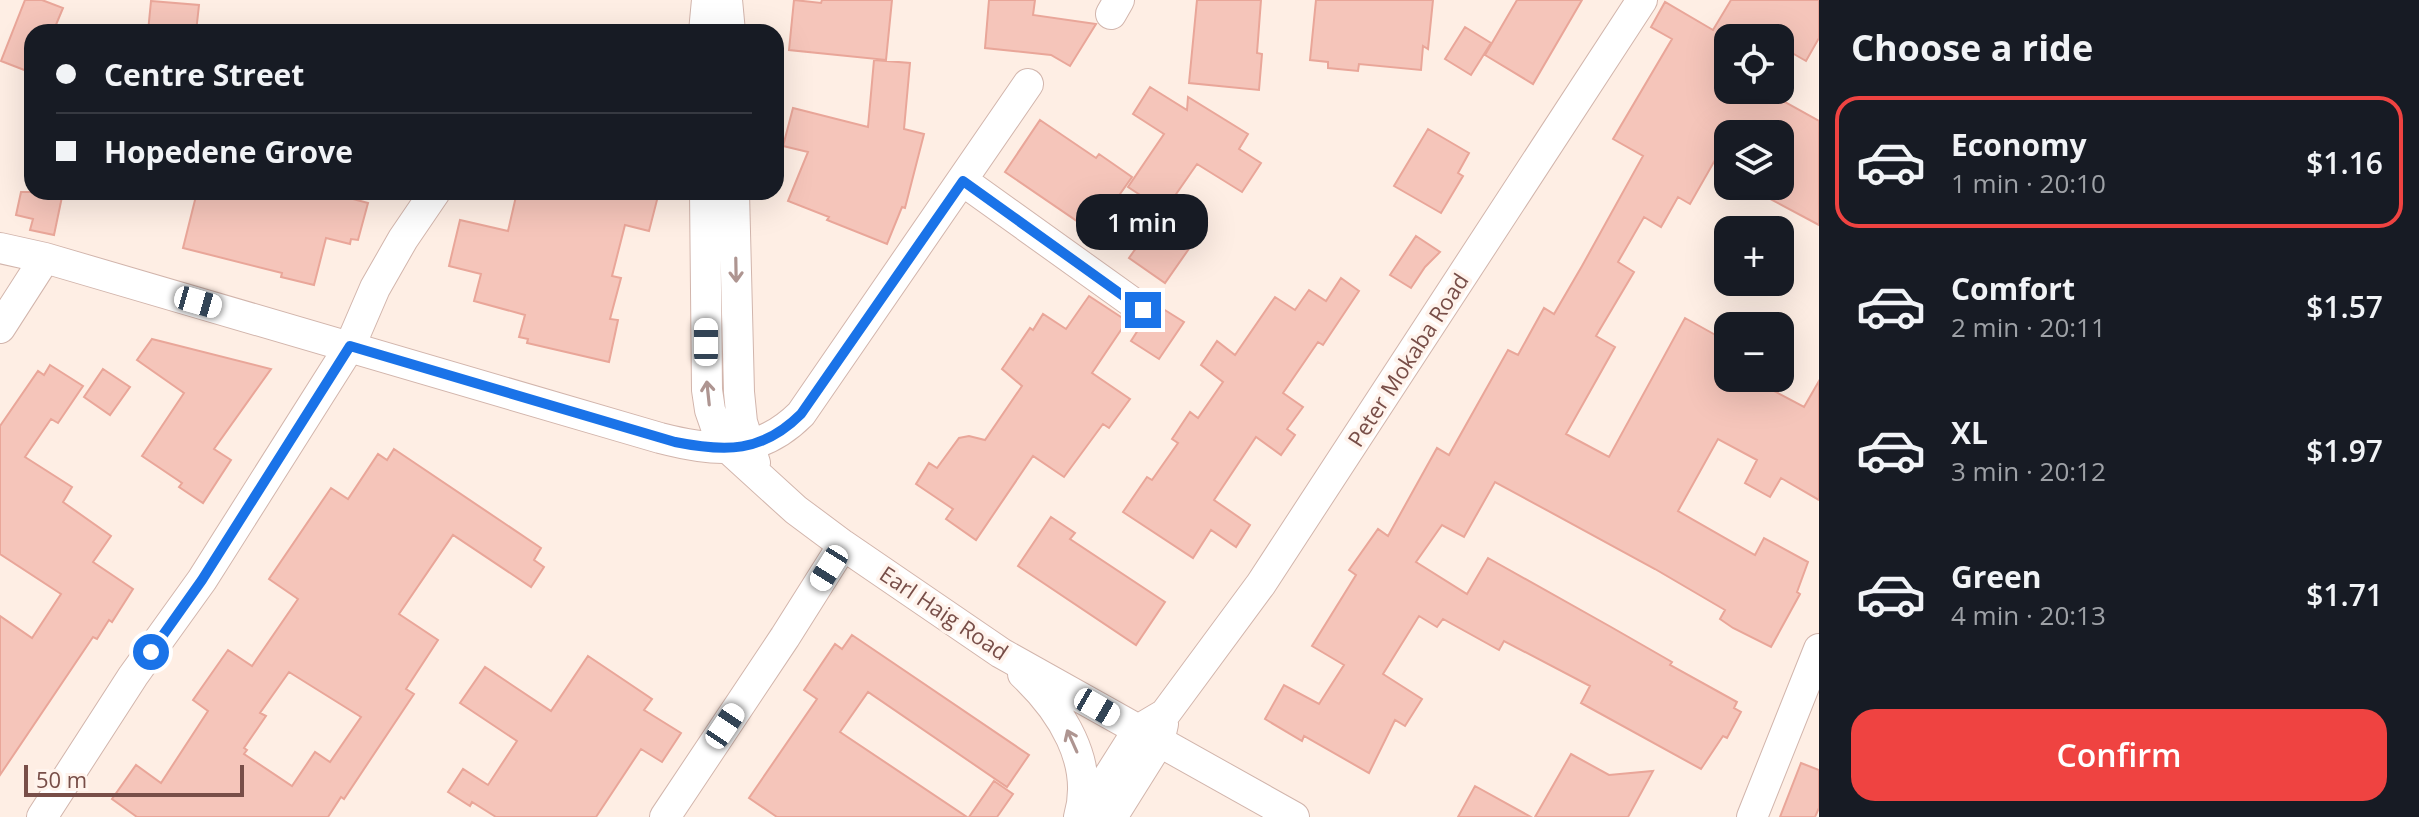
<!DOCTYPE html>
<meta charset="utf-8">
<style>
:root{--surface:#171b24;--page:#20242c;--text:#f1f3f6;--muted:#9ea1a6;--line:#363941;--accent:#ef4341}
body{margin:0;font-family:"Open Sans",sans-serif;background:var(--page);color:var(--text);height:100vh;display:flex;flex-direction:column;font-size:30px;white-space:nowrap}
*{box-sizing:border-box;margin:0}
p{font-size:26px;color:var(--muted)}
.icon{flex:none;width:44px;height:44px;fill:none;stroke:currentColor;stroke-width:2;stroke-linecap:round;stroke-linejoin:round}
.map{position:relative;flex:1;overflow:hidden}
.sheet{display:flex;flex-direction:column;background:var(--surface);width:600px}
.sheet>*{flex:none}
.guide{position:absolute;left:24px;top:24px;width:760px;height:176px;border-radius:24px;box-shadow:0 8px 32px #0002;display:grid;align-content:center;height:176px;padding:0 32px;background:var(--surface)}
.tools{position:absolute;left:1714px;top:24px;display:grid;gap:16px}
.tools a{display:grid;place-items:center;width:80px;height:80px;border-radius:16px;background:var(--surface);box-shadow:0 8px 32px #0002;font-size:40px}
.scale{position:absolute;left:24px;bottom:20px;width:220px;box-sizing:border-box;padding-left:8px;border:4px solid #784e48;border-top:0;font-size:22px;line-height:28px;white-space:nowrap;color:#784e48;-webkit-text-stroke:6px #fff3ec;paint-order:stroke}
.end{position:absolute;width:36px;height:36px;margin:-18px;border:10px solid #1a73e8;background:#fff;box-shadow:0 0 0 4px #fff}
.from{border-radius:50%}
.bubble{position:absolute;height:56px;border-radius:24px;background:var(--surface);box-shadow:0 8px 32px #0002;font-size:26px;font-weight:600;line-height:56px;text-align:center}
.car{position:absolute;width:24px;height:48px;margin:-24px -12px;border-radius:10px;box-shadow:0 0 6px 2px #0007;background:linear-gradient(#fff 24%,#345 0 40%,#fff 0 76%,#345 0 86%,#fff 0)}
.guide b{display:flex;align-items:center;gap:28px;height:76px;font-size:30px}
.guide b+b{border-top:2px solid var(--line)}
.guide i{width:20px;height:20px;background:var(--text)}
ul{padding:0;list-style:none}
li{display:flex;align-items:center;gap:24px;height:132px;margin:0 16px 12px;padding:0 16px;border:4px solid transparent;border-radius:24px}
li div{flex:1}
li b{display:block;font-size:30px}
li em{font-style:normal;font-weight:600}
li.on{border-color:var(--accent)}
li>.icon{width:72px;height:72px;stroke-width:1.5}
h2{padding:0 32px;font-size:36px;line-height:96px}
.cta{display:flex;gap:16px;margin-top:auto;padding:16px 32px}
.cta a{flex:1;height:92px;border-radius:24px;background:var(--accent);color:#fff;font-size:32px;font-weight:600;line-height:92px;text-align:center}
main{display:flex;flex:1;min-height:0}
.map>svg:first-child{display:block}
.building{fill:#f5c5ba;stroke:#e9a699;stroke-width:2;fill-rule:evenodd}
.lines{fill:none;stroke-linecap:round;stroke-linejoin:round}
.minor-casing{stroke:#d2b5ac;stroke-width:32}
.minor{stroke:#fff;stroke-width:30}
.oneway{stroke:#ae9591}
.route{stroke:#1a73e8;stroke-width:10}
.labels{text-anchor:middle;stroke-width:7;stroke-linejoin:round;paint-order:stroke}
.street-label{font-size:22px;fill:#784e48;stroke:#fff3ec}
</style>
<main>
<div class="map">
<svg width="1819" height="817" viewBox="0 0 1819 817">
<rect width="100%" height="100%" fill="#feeee4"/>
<!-- building -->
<path class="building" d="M25 0H42L63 8 53 32H32V73L1 61Z
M794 0 821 3 822 0H892L886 60 789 50Z
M989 0H1035L1033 15 1096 24 1070 66 1051 55 985 48Z
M1197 0H1261L1257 53 1262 54 1259 90 1189 83Z
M1316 0H1433L1428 49 1423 46 1421 70 1359 64 1358 71 1328 68V62L1310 60Z
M1517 0H1582L1533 84 1485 55Z
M1731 0H1819V38L1806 61 1780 46V38H1728V90H1780L1776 97 1819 121V225L1746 186H1780V134H1728V158L1719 153 1690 204 1678 197 1661 227 1644 217 1618 262 1634 272 1596 336 1615 347 1566 434 1609 457 1685 318 1728 342V378H1750L1804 407 1819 381V500L1781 478 1770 497 1745 483 1757 460 1718 439 1678 511 1755 555 1764 538 1808 562 1797 592 1800 594 1771 647 1733 628 1720 619 1725 610 1655 569 1495 482 1464 537 1442 525 1416 562 1467 594 1488 558 1611 627 1672 662 1670 665 1737 702 1734 708 1741 712 1727 738 1723 736 1701 769 1581 703 1590 686 1504 641 1499 650 1443 619 1437 627 1419 616 1383 674 1422 699 1405 726 1395 720 1369 773 1304 736 1302 741 1265 719 1284 685 1319 704 1344 665 1312 646 1356 575 1349 570 1378 529 1388 536 1437 448 1449 455 1508 350 1518 355 1544 308 1554 314 1582 266 1643 156 1613 139 1672 39 1651 27 1665 2 1713 30Z
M151 1 199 5 196 32H148Z
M1465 27 1491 43 1471 75 1445 59Z
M874 60 910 63 904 129 924 134 905 208 902 207 887 244 827 220 829 217 788 201 808 152 783 146 793 108 868 127Z
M1150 87 1187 110 1188 97 1248 134 1239 149 1261 163 1242 192 1197 164 1172 200 1207 223 1165 283 1129 258 1163 210 1128 187 1164 134 1133 114Z
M1040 120 1096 158 1099 154 1132 177 1093 232 1005 172Z
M1428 129 1469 153 1458 173 1463 176 1441 213 1394 186Z
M21 192H63L54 235 30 230 33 219 16 215Z
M197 192H327L368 203 358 240 351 239 350 244 326 238 314 285 281 277 282 273 183 248Z
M517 192H644L658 196 649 231 625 225 612 276 621 278 610 319 618 320 609 362 527 343 528 339 519 337 525 315 474 301 481 274 449 266 460 220 508 231Z
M1416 236 1440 252 1425 267 1411 288 1390 275Z
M1341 278 1359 291 1323 345 1318 342 1283 393 1303 407 1287 429 1295 435 1281 455 1256 437 1214 500 1250 525 1236 547 1211 530 1193 558 1123 512 1147 477 1152 480 1178 443 1172 439 1190 412 1198 418 1223 382 1201 365 1217 341 1235 355 1275 297 1295 310 1309 290 1326 301Z
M1089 296 1127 321 1092 373 1130 399 1109 428 1103 424 1064 477 1033 456 976 540 946 519 953 509 916 484 929 463 937 468 959 438 969 436 985 440 1022 386 1002 369 1030 328 1033 330 1043 314 1066 329Z
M1160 307 1184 322 1159 359 1131 341 1140 327H1150L1157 321Z
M152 339 271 369 214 449 231 460 203 503 179 487 182 483 142 456 184 393 137 360Z
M50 365 83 386 58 423 51 419 25 457 72 487 63 502 111 536 93 562 133 589 112 622 109 620 97 639 93 637 0 775V616L32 638 61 594 0 554V426L38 371 44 375Z
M103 369 130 387 110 415 84 397Z
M394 449 541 548 534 560 544 567 531 587 453 535 399 614 438 640 406 689 414 694 344 799 341 797 328 817H137L112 799 136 765 161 783 208 711 193 700 228 650 252 666 298 599 269 579 331 488 348 499 378 454 387 460ZM289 672 361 717 330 762 315 752 292 786 244 754 247 750 244 748 266 716 260 713Z
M1051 517 1075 533 1070 539 1165 602 1136 645 1018 566Z
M852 635 1029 755 1007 787 868 692 840 732 967 817H777L749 798 817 699 804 690 835 644 842 649Z
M588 656 652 699 644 710 681 733 662 762 641 749 596 817H496L472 802 470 806 448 792 463 769 488 785 517 741 460 703 485 667 551 711Z
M1571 754 1609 775 1653 771 1628 817H1535Z
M1801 763 1819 770V808L1815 817H1780Z
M994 781 1013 794 997 817H969Z
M1475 786 1531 817H1458Z"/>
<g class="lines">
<defs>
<path id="minor" d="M727 0 730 32
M1111 14 1119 0
M704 32 707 0
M963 181 1143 310
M705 192 707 390 710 410 718 433 730 450 796 510 843 545 1001 653 1294 817
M734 192 739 392 742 422 755 463
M0 248 45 258 660 438C715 452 758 457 801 414L1028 84
M0 328 45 258
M1023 674C1061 710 1095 762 1079 817
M42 817 133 676 202 580 350 346 375 288 403 239 435 192
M665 817 785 637 843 545
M1083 817 1138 730 1165 714 1261 584 1642 0
M1112 817 1159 742 1163 724
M1752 817 1819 649"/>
</defs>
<!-- minor casing -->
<use href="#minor" class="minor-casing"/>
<!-- minor -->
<use href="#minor" class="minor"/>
</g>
<!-- one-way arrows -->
<defs><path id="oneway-shaft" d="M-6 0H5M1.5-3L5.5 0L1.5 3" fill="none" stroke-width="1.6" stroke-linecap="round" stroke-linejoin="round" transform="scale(2)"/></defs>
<g class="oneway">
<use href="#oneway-shaft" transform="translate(736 270) rotate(89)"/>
<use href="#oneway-shaft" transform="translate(708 393) rotate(-96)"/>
<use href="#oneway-shaft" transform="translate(1072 741) rotate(-114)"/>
</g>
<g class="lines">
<!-- route -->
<path class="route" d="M151 652 202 580 350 346 675 442C725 452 762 453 801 414L963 181 1143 310"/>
</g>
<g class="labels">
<!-- street labels -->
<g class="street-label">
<text transform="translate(1408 360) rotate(-57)" y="8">Peter Mokaba Road</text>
<text transform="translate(944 613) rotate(34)" y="8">Earl Haig Road</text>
</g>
</g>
</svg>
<div class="tools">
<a><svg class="icon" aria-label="locate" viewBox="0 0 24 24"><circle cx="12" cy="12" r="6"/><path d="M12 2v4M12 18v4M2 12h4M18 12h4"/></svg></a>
<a><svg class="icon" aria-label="layers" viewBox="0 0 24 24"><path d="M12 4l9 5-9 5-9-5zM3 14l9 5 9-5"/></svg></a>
<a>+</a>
<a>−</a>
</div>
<div class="scale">50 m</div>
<i class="end from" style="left:151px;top:652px"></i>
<i class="end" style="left:1143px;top:310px"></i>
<div class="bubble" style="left:1076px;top:194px;width:132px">1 min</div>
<i class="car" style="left:198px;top:302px;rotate:106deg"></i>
<i class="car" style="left:706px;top:342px;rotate:0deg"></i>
<i class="car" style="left:829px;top:568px;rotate:212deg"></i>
<i class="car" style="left:1097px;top:707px;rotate:120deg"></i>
<i class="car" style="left:725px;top:726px;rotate:34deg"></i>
<div class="guide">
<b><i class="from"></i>Centre Street</b>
<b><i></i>Hopedene Grove</b>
</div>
</div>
<section class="sheet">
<h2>Choose a ride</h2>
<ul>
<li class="on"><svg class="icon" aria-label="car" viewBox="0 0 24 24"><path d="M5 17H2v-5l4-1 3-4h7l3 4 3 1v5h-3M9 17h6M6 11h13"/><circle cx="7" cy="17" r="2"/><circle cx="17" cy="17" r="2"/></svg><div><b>Economy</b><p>1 min · 20:10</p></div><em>$1.16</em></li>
<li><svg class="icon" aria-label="car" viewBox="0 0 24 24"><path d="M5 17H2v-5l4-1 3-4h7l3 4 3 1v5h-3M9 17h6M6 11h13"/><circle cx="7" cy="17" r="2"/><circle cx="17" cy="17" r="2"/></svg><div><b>Comfort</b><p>2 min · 20:11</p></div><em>$1.57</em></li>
<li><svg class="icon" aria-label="car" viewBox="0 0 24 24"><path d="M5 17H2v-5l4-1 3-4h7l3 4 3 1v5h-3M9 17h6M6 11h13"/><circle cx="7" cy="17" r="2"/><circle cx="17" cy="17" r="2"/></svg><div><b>XL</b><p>3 min · 20:12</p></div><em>$1.97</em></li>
<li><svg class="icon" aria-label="car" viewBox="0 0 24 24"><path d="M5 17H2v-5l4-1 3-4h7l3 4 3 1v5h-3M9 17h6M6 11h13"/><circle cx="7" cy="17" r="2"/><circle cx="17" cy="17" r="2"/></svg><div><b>Green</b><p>4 min · 20:13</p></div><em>$1.71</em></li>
</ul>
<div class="cta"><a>Confirm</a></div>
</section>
</main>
